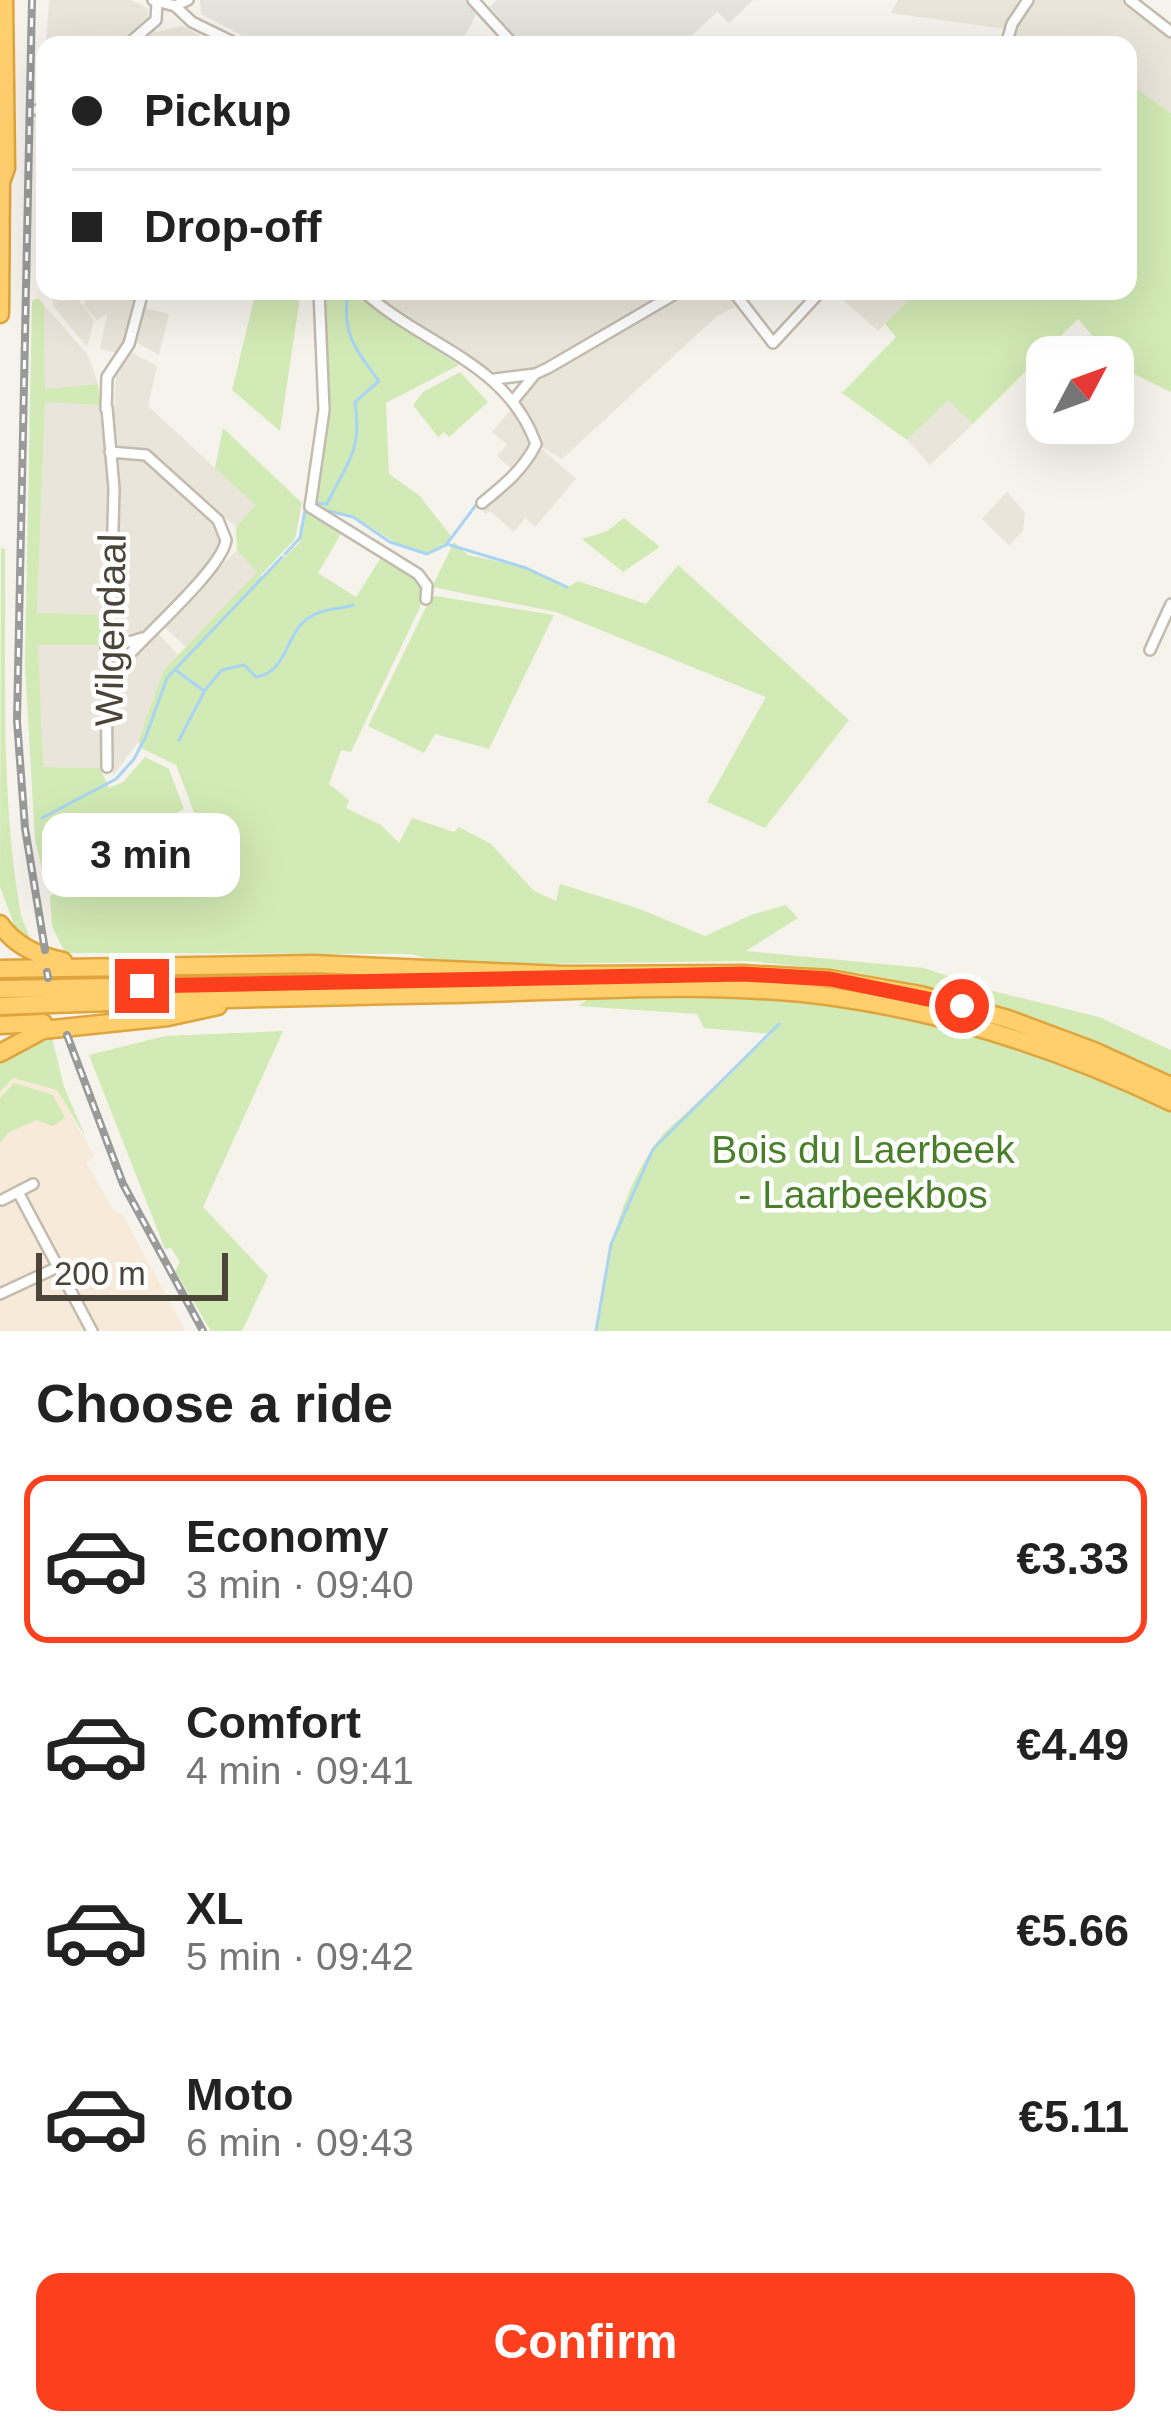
<!DOCTYPE html>
<meta charset="utf-8">
<style>
:root{--surface:#fff;--page:#f6f6f6;--text:#222;--muted:#767676;--line:#e0e0e0;--accent:#fc3f1d}
body{margin:0;font-family:Helvetica,sans-serif;background:var(--page);color:var(--text);height:100vh;display:flex;flex-direction:column;font-size:45px;white-space:nowrap}
*{box-sizing:border-box;margin:0}
p{font-size:39px;color:var(--muted)}
.icon{flex:none;width:66px;height:66px;fill:none;stroke:currentColor;stroke-width:2;stroke-linecap:round;stroke-linejoin:round}
.map{position:relative;height:1331px;overflow:hidden}
.details{display:flex;flex-direction:column;background:var(--surface);flex:1}
.details>*{flex:none}
.banner{position:absolute;left:36px;top:36px;width:1101px;height:264px;border-radius:24px;box-shadow:0 12px 48px #0002;display:grid;align-content:center;height:264px;padding:0 36px;background:var(--surface)}
.needle{width:78px;rotate:49deg}
.controls{position:absolute;left:1026px;top:336px;display:grid;gap:24px}
.controls a{display:grid;place-items:center;width:108px;height:108px;border-radius:24px;background:var(--surface);box-shadow:0 12px 48px #0002;font-size:60px}
.scale{position:absolute;left:36px;bottom:30px;width:192px;box-sizing:border-box;padding-left:12px;border:6px solid #4b4439;border-top:0;font-size:33px;line-height:42px;white-space:nowrap;color:#4b4439;-webkit-text-stroke:9px #fff;paint-order:stroke}
.end{position:absolute;width:54px;height:54px;margin:-27px;border:15px solid #fc3f1d;background:#fff;box-shadow:0 0 0 6px #fff}
.from{border-radius:50%}
.bubble{position:absolute;height:84px;border-radius:24px;background:var(--surface);box-shadow:0 12px 48px #0002;font-size:39px;font-weight:800;line-height:84px;text-align:center}
.banner b{display:flex;align-items:center;gap:42px;height:114px;font-size:45px}
.banner b+b{border-top:3px solid var(--line)}
.banner i{width:30px;height:30px;background:var(--text)}
ul{padding:0;list-style:none}
li{display:flex;align-items:center;gap:36px;height:168px;margin:0 24px 18px;padding:0 12px;border:6px solid transparent;border-radius:24px}
li div{flex:1}
li b{display:block;font-size:45px}
li em{font-style:normal;font-weight:800}
li.current{border-color:var(--accent)}
li>.icon{width:108px;height:108px;stroke-width:1.5}
h2{padding:0 36px;font-size:54px;line-height:144px}
.primary-button{display:flex;gap:24px;margin-top:auto;padding:24px 36px}
.primary-button a{flex:1;height:138px;border-radius:24px;background:var(--accent);color:#fff;font-size:48px;font-weight:800;line-height:138px;text-align:center}
.map>svg:first-child{display:block}
.residential{fill:#eae5da}
.commercial{fill:#f7ead8}
.industrial{fill:#e6e2dd}
.green{fill:#d2eab5}
.lines{fill:none;stroke-linecap:round;stroke-linejoin:round}
.stream{stroke:#a9d4f2;stroke-width:3}
.minor-casing{stroke:#c2bbae;stroke-width:14}
.highway-casing{stroke:#e0a43c;stroke-width:21}
.minor{stroke:#fff;stroke-width:9}
.highway{stroke:#ffcf6e;stroke-width:16}
.rail-casing{stroke:#9a9a9a;stroke-width:8}
.rail{stroke:#fff;stroke-width:3;stroke-dasharray:9;stroke-linecap:butt}
.route{stroke:#fc3f1d;stroke-width:15}
.labels{text-anchor:middle;stroke-width:9;stroke-linejoin:round;paint-order:stroke}
.street-label{font-size:39px;fill:#4b4439;stroke:#fff}
.park-label{font-size:39px;fill:#4a7f2a;stroke:#fff}
</style>
<div class="map">
<svg width="1171" height="1331" viewBox="0 0 1171 1331">
<rect width="100%" height="100%" fill="#f6f3ec"/>
<!-- residential -->
<path class="residential" d="M49 0H131L147 8 149 23 156 32 182 26 218 45H46Z
M898 0H1023L1006 29 891 13Z
M1032 0H1124L1161 26 1171 37V113L1128 83V45H1009Z
M53 291H72L94 320 87 347 53 306Z
M87 291H149L145 308 169 314 159 355 136 342 131 352 157 366 148 406 255 505 236 527 217 511 208 518 218 529 220 547 209 563 217 570 237 550 258 572 186 647 163 626 157 632 178 655 163 671 138 742 113 776 114 730 101 731 100 768 43 767 39 729 38 645H102V684L116 686 125 665 148 640 141 632 119 634 116 605H104L103 615 37 614 45 401 100 405 102 415 114 412 117 353 100 349 107 314 97 320 84 306Z
M369 291H675L680 295 686 291H727L737 306 717 316 562 459 535 443 513 470 497 456 507 444 492 432 513 407 523 412 519 399 544 373 537 366 525 373 504 374 485 369 399 316Z
M833 291H917L878 331Z
M44 305 88 355 98 384 45 390Z
M948 399 973 424 930 465 907 440Z
M540 447 576 479 535 527 525 518 514 532 490 511 486 514 480 508Z
M1007 492 1025 513 1023 531 1009 545 982 519Z"/>
<!-- commercial -->
<path class="commercial" d="M12 1078 57 1090 94 1156 86 1162 113 1210 123 1215 185 1331H0V1093Z"/>
<!-- industrial -->
<path class="industrial" d="M200 0H467L477 13 460 45H260L201 14Z
M497 0H753L729 23 717 12 682 45H523L490 7Z"/>
<!-- green -->
<path class="green" d="M1128 83 1171 113V392L1121 368 1078 319 973 424 948 400 907 440 842 393 896 337 885 324 917 291H1128Z
M256 291H301L280 431 232 390Z
M324 291H338L346 296 357 291 396 325 459 365 386 403 389 474 419 495 451 536C428 578 380 528 351 516 339 511 325 510 313 508L326 412Z
M38 298 44 305 45 389 98 384 100 405 45 402 37 613 103 615 102 645H38L43 767 100 768 109 788 123 782 145 757 169 769 184 809 46 885 35 840 25 666 32 301Z
M460 372 488 402 449 437 444 432 438 437 413 405 423 392Z
M223 428 302 503 295 539 261 575 262 579 300 542 306 509 342 532 318 573 356 597 382 556 422 582 424 597 420 607 351 752 341 750 329 784 349 800 346 808 381 825 399 843 412 818 454 832 459 827 491 844 534 891 556 901 560 884 640 909 705 936 751 915 786 905 798 918 746 951 924 968 993 991 1099 1017 1171 1050V1079L903 983 860 973 749 961 451 965 411 954 65 953 52 926 50 896 195 815 176 765 143 749 138 742 163 671 257 572 237 550 236 527 255 505 215 468Z
M624 518 660 547 623 572 582 539 607 531Z
M454 542 468 555 528 568 568 587 578 581 646 604 678 565 849 720 765 828 707 802 766 697 556 612 432 587Z
M1 548 5 549C6 669 0 791 20 910 22 922 29 932 32 945L19 938 0 887Z
M436 596 554 615 489 749 435 734 424 753 368 726 431 597Z
M592 997C671 997 752 993 831 1003 952 1018 1060 1061 1171 1110V1331H596C604 1264 620 1187 664 1133L772 1034 704 1028 697 1014 578 1006Z
M283 1031 203 1207 268 1276 242 1331H211L175 1271 180 1262 171 1248 165 1249 89 1055 165 1036Z
M52 1037 64 1087 86 1138 57 1090 13 1078 0 1092V1064L18 1048Z
M14 1083 53 1095 65 1118 53 1126 36 1120 8 1133 0 1143V1098Z"/>
<g class="lines">
<!-- stream -->
<path class="stream" d="M313 503 327 504C348 460 362 453 355 402L379 381C357 351 341 335 348 293
M321 509 353 517 390 542 427 554 446 545 476 505
M450 545 526 568 567 587
M285 554 300 538 306 505
M177 671 204 691 222 670 244 665 256 677C287 673 285 635 307 619 321 608 338 610 353 605
M179 740 204 692
M42 818 116 779 134 759 146 736 167 678 282 557
M596 1331 611 1244 653 1149 779 1024"/>
<defs>
<path id="minor" d="M153 0 175 6 188 0
M473 0 514 45
M1130 0 1171 32
M175 6 192 22 239 45
M127 45 156 20 157 2
M1006 45 1012 24 1028 0
M37 110H45
M80 291V292
M319 291 324 410 310 507 418 574 427 586 426 599
M363 291C424 347 506 361 536 444 524 469 503 486 482 503
M733 291 773 343 821 291
M495 379 535 374 548 368 680 291
M513 401 535 374
M107 408 114 489 110 638 106 644 107 767
M106 409 107 377 129 344 143 291
M110 638 129 642 142 638
M1150 650 1171 604
M108 678C132 646 222 571 226 540L218 520 146 455 110 452
M18 1192 92 1331
M2 1200 33 1184
M0 1294 58 1267"/>
<path id="highway" d="M1 182 6 168 4 0
M0 314 1 176
M0 924C15 946 38 956 63 961
M0 969 314 964 563 975 743 974 830 979 920 995 1008 1019 1094 1051 1171 1086
M0 989 455 981
M0 1006C151 1000 303 997 454 994 578 991 712 980 835 997 953 1014 1063 1050 1171 1102
M0 1025 43 1023
M0 1053 43 1030 168 1017 218 1006"/>
</defs>
<!-- minor casing -->
<use href="#minor" class="minor-casing"/>
<!-- highway casing -->
<use href="#highway" class="highway-casing"/>
<!-- minor -->
<use href="#minor" class="minor"/>
<!-- highway -->
<use href="#highway" class="highway"/>
<defs>
<path id="rail" d="M32 0 17 721 25 828 45 950
M47 972 48 978
M67 1035 123 1184 203 1331"/>
</defs>
<!-- rail casing -->
<use href="#rail" class="rail-casing"/>
<!-- rail -->
<use href="#rail" class="rail"/>
</g>
<g class="lines">
<!-- route -->
<path class="route" d="M142 986 743 974 830 979 962 1006"/>
</g>
<g class="labels">
<!-- street labels -->
<g class="street-label">
<text transform="translate(110 630) rotate(-89)" y="14">Wilgendaal</text>
</g>
<!-- park labels -->
<g class="park-label">
<text x="863" y="1163">Bois du Laerbeek<tspan x="863" dy="45">- Laarbeekbos</tspan></text>
</g>
</g>
</svg>
<div class="controls">
<a><svg class="needle" viewBox="-14 -14 28 28"><path d="M0-13l5 13h-10z" fill="#e53935"/><path d="M0 13l5-13h-10z" fill="#767676"/></svg></a>
</div>
<div class="scale">200 m</div>
<i class="end from" style="left:962px;top:1006px"></i>
<i class="end" style="left:142px;top:986px"></i>
<div class="bubble" style="left:42px;top:813px;width:198px">3 min</div>
<div class="banner">
<b><i class="from"></i>Pickup</b>
<b><i></i>Drop-off</b>
</div>
</div>
<section class="details">
<h2>Choose a ride</h2>
<ul>
<li class="current"><svg class="icon" aria-label="car" viewBox="0 0 24 24"><path d="M5 17H2v-5l4-1 3-4h7l3 4 3 1v5h-3M9 17h6M6 11h13"/><circle cx="7" cy="17" r="2"/><circle cx="17" cy="17" r="2"/></svg><div><b>Economy</b><p>3 min · 09:40</p></div><em>€3.33</em></li>
<li><svg class="icon" aria-label="car" viewBox="0 0 24 24"><path d="M5 17H2v-5l4-1 3-4h7l3 4 3 1v5h-3M9 17h6M6 11h13"/><circle cx="7" cy="17" r="2"/><circle cx="17" cy="17" r="2"/></svg><div><b>Comfort</b><p>4 min · 09:41</p></div><em>€4.49</em></li>
<li><svg class="icon" aria-label="car" viewBox="0 0 24 24"><path d="M5 17H2v-5l4-1 3-4h7l3 4 3 1v5h-3M9 17h6M6 11h13"/><circle cx="7" cy="17" r="2"/><circle cx="17" cy="17" r="2"/></svg><div><b>XL</b><p>5 min · 09:42</p></div><em>€5.66</em></li>
<li><svg class="icon" aria-label="car" viewBox="0 0 24 24"><path d="M5 17H2v-5l4-1 3-4h7l3 4 3 1v5h-3M9 17h6M6 11h13"/><circle cx="7" cy="17" r="2"/><circle cx="17" cy="17" r="2"/></svg><div><b>Moto</b><p>6 min · 09:43</p></div><em>€5.11</em></li>
</ul>
<div class="primary-button"><a>Confirm</a></div>
</section>
